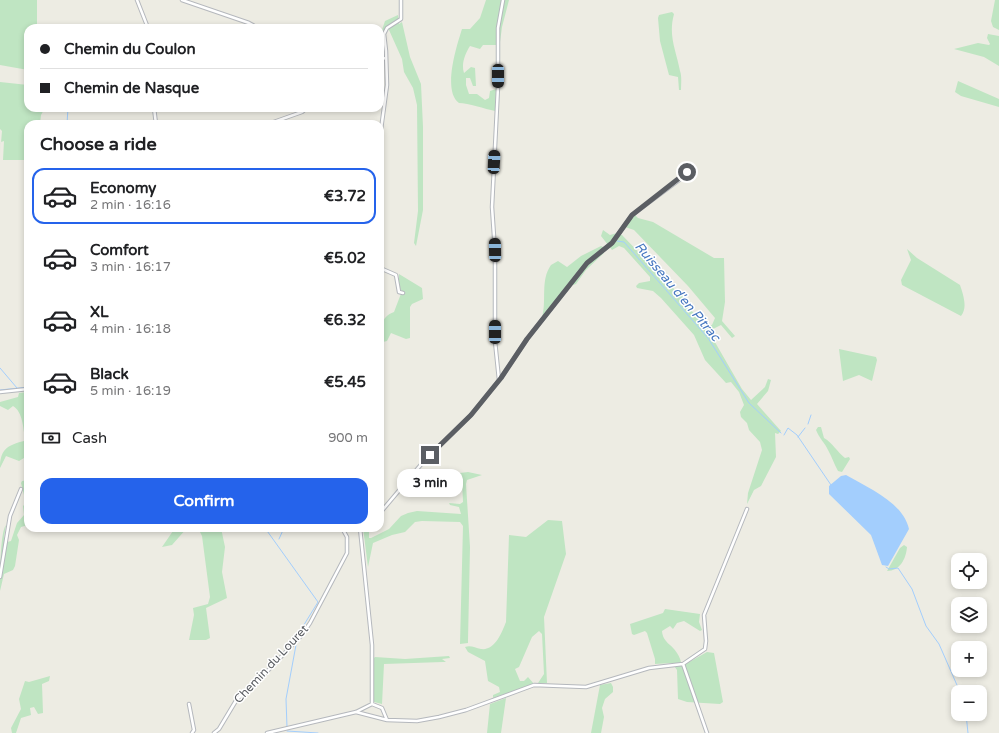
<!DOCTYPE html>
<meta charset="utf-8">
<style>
:root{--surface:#fff;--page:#f2f2f2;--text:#202124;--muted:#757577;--line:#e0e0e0;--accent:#2563eb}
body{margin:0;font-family:"Varela Round",sans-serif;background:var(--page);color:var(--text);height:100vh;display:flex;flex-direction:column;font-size:15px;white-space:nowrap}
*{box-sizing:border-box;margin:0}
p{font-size:13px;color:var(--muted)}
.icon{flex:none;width:22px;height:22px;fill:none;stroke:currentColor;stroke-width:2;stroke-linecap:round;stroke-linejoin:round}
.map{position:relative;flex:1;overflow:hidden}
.drawer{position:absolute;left:24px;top:120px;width:360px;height:412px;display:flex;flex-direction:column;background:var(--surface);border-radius:12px;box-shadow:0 2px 6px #0003}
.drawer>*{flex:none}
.top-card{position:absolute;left:24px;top:24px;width:360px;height:88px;border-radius:12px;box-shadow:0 2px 6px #0003;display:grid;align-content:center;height:88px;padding:0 16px;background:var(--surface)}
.fabs{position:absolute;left:951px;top:553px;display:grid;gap:8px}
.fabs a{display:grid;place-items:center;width:36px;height:36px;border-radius:8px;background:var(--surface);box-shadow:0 2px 6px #0003;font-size:20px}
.end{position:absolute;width:18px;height:18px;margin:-9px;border:5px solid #5b5e63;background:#fff;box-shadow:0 0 0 2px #fff}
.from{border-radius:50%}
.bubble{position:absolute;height:28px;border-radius:12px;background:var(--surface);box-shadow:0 2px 6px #0003;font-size:13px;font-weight:800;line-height:28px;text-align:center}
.car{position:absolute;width:12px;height:24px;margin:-12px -6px;border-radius:5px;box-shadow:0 0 3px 1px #0007;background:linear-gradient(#222 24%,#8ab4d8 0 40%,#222 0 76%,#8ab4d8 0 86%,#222 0)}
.top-card b{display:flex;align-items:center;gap:14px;height:38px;font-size:15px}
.top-card b+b{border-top:1px solid var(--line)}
.top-card i{width:10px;height:10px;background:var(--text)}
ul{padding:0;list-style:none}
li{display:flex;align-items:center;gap:12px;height:56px;margin:0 8px 6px;padding:0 8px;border:2px solid transparent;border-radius:12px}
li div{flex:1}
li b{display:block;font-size:15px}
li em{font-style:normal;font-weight:800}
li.active{border-color:var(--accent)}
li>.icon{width:36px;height:36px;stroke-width:1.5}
h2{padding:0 16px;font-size:18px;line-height:48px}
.pay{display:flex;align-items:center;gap:10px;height:44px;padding:0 16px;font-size:15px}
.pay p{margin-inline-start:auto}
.primary-button{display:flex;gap:8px;margin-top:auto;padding:8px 16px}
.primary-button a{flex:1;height:46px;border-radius:12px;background:var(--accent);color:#fff;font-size:16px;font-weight:800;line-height:46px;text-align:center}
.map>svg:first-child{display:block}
.green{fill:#bfe5c2}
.water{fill:#a3cefd}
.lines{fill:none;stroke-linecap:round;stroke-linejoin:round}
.stream{stroke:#a3cefd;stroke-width:1}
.minor-casing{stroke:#b5b8bd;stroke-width:4.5}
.minor{stroke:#fff;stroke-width:2.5}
.route{stroke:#5b5e63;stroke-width:5}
.labels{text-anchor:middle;stroke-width:3;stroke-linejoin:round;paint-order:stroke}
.street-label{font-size:12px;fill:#5b5e63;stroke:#fff}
.water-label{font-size:13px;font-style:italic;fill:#4677c0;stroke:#fff}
</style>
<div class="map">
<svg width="999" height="733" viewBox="0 0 999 733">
<rect width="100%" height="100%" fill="#edece3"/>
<!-- green -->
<path class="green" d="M0 0H37V28H28V70L0 65Z
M486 0H509L502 27 500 42 496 45H483L480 49 470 46C465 54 461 64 464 73L471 67 475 68 476 86H473L470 78H466V85L469 94H477L485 100 489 98 490 91 496 89 495 111C485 109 468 103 459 103 442 91 457 45 462 29H470L480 18Z
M995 0H999V30L993 27 991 21Z
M672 12 674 14C668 36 676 50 680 71 682 76 681 84 681 90H679L678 77 669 75 660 41 658 18 659 15Z
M398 15 399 24 402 22 410 57 421 84 423 127V210L416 246 414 243 418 211 417 105 413 88 404 72 402 59 389 30 387 26 381 33 385 21Z
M988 34 999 36V66L984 57 954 49 978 43 989 45 990 44 987 38Z
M958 81 999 99V107L961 96 955 92Z
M0 82 28 85V108H45L41 115 40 124H28V160H3L4 141 1 142 0 155 2 131 0 129Z
M635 215 638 218 653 222 714 258H724L725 302 722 321 735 336 732 338 721 325 713 329 712 337 742 389 751 400 765 387 768 379 771 380 768 391 757 404 781 431 778 434 775 433 776 457 761 486 754 490 747 504 748 493 762 450 760 442 749 430 747 423 741 417 740 412 744 405 739 392 731 382 726 383 705 360 694 335 661 298 653 291 637 288 636 286 639 283 650 281V277L624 248 619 246 612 250 601 236 603 230 610 235 617 233 622 235 676 291 683 292 687 296 686 305 706 326 712 325 715 318 688 286 634 230 625 227Z
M601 246 603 247 604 253 586 270 576 284 567 287 542 317C547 301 540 280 551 265L558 261 567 267 581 256Z
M907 249 917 258 960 285C963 294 968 308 961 316L902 285 901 280 911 260Z
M399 274 422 288 423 299 412 304 410 307V338L406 339 391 333 387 341 383 342 380 346C380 333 379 317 394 312L402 291 399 289Z
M839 349 876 357 877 360 872 381 859 375 843 381Z
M28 392V463L24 458 19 461 6 456 0 468C0 450 7 445 24 441L25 438C23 428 23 412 13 406L8 410 0 406V402L18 397 19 393Z
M818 427H821L824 438C833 443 837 452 845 458L849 457 850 459 842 472 838 471C834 464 832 457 828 450 825 443 819 438 816 430Z
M468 472 482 475 467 480 466 484 470 547 468 640V643L460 644 463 526 460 522 422 521 415 522 405 532 392 535 373 543 368 567 363 528H371L369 530V538H371L389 529 401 516 408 513 417 511 461 514 459 507 450 505 449 503 460 504 463 502 462 481 460 479H437L435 476Z
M28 480V525L21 527 17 535 19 540 15 566 13 570 4 574 0 591C0 578 0 532 6 525L4 537 7 542 11 541 17 523 24 515 23 506 26 503 21 483 22 481Z
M548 520 562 521 566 554 544 617 547 683H538L544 674 542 634 539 631 532 637 519 667 515 669 520 681H524L528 677 534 684 493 698V695L500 692 499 687 488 681 485 661 468 652 465 647C471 645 475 648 481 649 495 651 502 632 506 622L509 535 526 537Z
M175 528H187L172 545 162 547Z
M198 528H221L225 547 222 572 227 598 206 608 210 638 206 640H189L194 615 193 608 208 604 210 597 202 536Z
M904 545 907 547C906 559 900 571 887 571L900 548Z
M665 609 700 614 699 622 702 630 700 631 684 621 677 623 673 629 670 626 662 631C663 643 672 644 677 653 680 657 681 662 682 666L707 652 714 653 723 702 720 704 687 702 678 699 677 670 672 663 655 664V659L647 633 645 631 634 635 632 634 630 624 663 613Z
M449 656 450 658 442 659 446 662H443L384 664 382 704 374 702V658L375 657 405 659Z
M50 676 49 681 42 684 43 713 38 714 34 707 30 708 31 715 21 718 16 733H12L11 728 21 709 19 699 25 681 29 682Z
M611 683 613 687V692L605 699 602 708 604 717 601 733H591L600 685Z
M506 698 501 733H487L490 704Z"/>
<!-- water -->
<path class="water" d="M846 475C868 488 903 502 909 529L888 566 882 565 871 535 829 494V486L841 476Z"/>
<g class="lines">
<!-- stream -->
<path class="stream" d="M67 124 68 108
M617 241 624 242 708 338 749 403 781 433
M0 368 17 388
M0 390 28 387
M808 424 811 415
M784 435 788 428 797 435 831 485
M798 437 805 428
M265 528 318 602 302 628
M279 539 284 528
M886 567 889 569 898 568 912 589 926 626 939 644 960 692
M295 638 300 631
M966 714 968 733
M287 727 286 699 296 645
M287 731 318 733"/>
<defs>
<path id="minor" d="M137 0 148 28
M182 0 249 23 258 28
M380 59 386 58
M154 108 156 124
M268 124 302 112 307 108
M380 137 387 85 386 51 384 34 387 28 401 19V0
M380 268 396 275 399 292 403 293
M499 380 495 341V251L492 207 498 87V28L503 0
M0 392 28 389
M380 513 424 461 471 415 501 378 527 339 587 263 612 243 632 215 682 178 691 167
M360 528 372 645V704
M344 530 348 528
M0 577 10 516 21 489
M189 704 194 730 192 733
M356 712 387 720
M214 733 219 729 237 699 256 683 301 636 310 623 347 553V537L342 528
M267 733 356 712 372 704 382 708 387 720 417 721 439 717 466 710 534 685 586 687 649 668 683 664
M707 733 683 664 705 649 706 641 704 615 747 509"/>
</defs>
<!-- minor casing -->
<use href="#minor" class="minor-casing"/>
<!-- minor -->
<use href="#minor" class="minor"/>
</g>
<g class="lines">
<!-- route -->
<path class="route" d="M430 455 471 415 501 378 527 339 587 263 612 243 632 215 687 172"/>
</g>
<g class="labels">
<!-- street labels -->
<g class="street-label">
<text transform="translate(271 664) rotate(-47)" y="4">Chemin du Louret</text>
</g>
<!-- water labels -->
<g class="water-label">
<text transform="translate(678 291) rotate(50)" y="5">Ruisseau d'en Pitrac</text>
</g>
</g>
</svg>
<div class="fabs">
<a><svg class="icon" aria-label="locate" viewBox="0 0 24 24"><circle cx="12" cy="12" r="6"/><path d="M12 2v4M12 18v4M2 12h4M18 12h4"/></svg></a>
<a><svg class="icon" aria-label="layers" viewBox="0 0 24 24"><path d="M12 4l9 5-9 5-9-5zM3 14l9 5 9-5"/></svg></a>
<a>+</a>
<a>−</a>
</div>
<i class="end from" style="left:687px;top:172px"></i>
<i class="end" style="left:430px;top:455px"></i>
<div class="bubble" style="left:397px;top:469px;width:66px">3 min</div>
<i class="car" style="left:498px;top:76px;rotate:180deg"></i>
<i class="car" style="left:494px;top:162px;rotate:3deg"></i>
<i class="car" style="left:495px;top:250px;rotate:359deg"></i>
<i class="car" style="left:495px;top:332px;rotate:0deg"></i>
<div class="top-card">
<b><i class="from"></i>Chemin du Coulon</b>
<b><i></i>Chemin de Nasque</b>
</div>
<section class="drawer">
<h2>Choose a ride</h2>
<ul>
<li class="active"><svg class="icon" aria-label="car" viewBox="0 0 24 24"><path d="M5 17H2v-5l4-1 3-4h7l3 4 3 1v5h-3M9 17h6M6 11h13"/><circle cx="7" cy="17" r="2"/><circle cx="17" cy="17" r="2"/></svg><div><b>Economy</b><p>2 min · 16:16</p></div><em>€3.72</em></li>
<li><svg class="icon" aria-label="car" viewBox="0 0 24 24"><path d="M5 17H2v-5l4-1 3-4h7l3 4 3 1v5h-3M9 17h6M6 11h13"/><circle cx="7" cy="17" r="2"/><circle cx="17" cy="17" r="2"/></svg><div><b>Comfort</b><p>3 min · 16:17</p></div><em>€5.02</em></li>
<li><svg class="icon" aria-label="car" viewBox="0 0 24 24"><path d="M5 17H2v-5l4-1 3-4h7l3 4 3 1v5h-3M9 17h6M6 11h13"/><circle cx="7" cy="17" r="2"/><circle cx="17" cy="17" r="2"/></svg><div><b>XL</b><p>4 min · 16:18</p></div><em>€6.32</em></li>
<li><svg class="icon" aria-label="car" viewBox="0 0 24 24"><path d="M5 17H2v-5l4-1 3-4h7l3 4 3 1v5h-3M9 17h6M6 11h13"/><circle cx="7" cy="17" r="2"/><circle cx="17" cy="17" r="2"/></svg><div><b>Black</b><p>5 min · 16:19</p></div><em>€5.45</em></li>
</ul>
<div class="pay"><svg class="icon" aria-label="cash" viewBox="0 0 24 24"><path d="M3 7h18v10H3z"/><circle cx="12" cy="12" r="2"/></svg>Cash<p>900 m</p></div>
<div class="primary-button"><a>Confirm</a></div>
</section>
</div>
